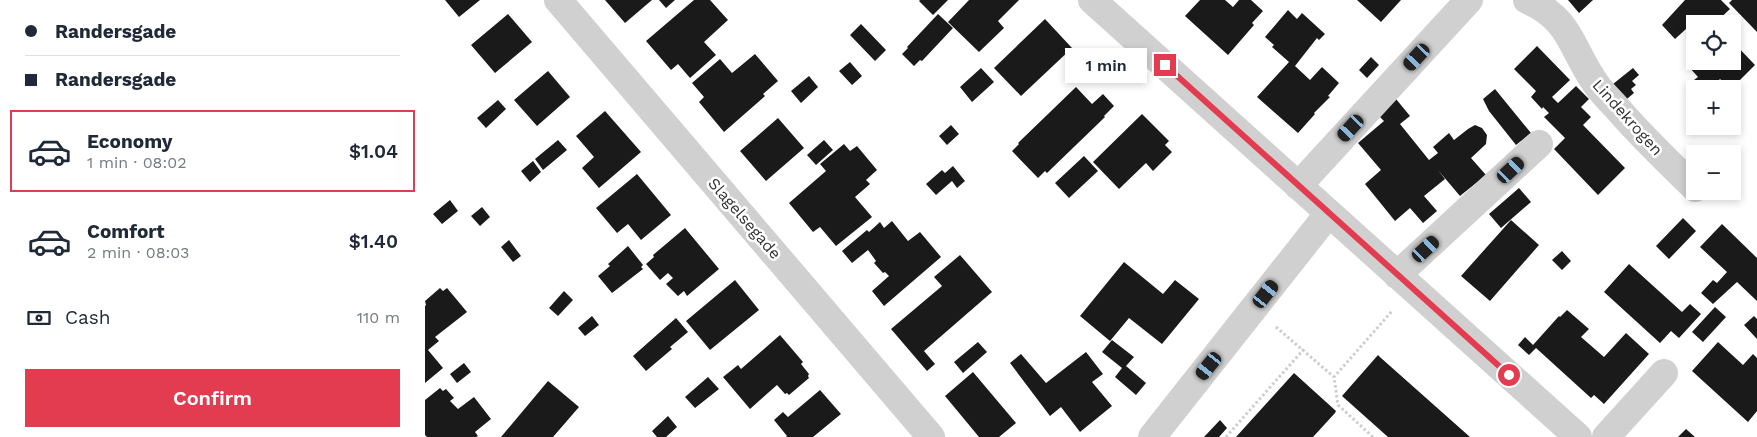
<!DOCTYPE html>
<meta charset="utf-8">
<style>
:root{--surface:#fff;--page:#f6f6f7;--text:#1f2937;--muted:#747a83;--line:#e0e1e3;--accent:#e33c50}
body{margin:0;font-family:"Work Sans",sans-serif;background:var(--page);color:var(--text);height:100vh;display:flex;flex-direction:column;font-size:19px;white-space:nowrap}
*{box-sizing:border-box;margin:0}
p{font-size:16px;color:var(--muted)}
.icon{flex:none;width:28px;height:28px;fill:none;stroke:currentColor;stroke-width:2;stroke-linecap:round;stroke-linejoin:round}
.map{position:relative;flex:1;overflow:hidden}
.drawer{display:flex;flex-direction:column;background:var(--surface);width:425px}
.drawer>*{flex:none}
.guide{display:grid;align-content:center;height:110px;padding:0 25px;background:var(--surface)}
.tools{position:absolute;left:1261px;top:15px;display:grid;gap:10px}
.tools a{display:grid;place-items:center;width:55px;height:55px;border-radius:0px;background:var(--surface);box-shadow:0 2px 8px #0003;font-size:25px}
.end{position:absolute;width:22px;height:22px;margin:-11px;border:6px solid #e33c50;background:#fff;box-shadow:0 0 0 2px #fff}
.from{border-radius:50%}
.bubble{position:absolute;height:35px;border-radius:0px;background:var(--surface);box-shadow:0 2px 8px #0003;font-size:16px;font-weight:600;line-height:35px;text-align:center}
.car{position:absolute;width:15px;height:30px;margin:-15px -8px;border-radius:6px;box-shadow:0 0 4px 1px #0007;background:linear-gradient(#222 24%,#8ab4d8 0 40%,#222 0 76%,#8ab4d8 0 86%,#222 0)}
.guide b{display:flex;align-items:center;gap:18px;height:48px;font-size:19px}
.guide b+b{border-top:1px solid var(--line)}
.guide i{width:12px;height:12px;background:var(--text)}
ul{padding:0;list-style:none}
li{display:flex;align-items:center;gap:15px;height:82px;margin:0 10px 8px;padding:0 15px;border:2px solid transparent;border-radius:0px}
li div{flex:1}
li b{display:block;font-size:19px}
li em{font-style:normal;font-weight:600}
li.active{border-color:var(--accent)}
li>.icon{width:45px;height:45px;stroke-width:1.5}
.pay{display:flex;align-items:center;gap:12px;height:55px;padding:0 25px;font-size:19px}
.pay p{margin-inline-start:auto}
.button{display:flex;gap:10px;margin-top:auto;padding:10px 25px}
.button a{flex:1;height:58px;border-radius:0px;background:var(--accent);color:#fff;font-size:20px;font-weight:600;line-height:58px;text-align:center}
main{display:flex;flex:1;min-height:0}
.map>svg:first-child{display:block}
.building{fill:#1a1a1a}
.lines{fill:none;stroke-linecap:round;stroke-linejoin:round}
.path{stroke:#cdcdcd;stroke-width:3;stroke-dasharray:2.5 2.5;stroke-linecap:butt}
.minor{stroke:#d0d0d0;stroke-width:28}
.route{stroke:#e33c50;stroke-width:6}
.labels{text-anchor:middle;stroke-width:5;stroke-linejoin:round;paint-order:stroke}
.street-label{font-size:16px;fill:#333;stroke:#fff}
</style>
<main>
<section class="drawer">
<div class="guide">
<b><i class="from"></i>Randersgade</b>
<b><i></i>Randersgade</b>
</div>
<ul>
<li class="active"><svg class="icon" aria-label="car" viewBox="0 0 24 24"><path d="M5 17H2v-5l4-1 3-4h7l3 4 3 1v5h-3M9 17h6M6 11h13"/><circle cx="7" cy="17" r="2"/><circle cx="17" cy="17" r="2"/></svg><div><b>Economy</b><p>1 min · 08:02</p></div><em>$1.04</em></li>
<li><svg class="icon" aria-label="car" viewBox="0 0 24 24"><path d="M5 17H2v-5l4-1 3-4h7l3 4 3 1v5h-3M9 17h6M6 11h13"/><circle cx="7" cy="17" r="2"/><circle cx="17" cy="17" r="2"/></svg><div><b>Comfort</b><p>2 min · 08:03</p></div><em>$1.40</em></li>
</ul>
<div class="pay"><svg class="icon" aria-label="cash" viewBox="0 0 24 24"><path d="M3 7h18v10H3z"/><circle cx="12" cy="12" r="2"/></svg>Cash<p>110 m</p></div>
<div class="button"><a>Confirm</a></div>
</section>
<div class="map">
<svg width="1332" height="437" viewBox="0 0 1332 437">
<rect width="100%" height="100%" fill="#fff"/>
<!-- building -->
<path class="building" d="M20 0H55L34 17Z
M180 0H227L200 23Z
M234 0H250L241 8Z
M269 0H285L303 20 279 42 291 55 265 78 253 64 246 70 221 41Z
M495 0H523L508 15 494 1Z
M544 0H594L573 21 579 28 554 52 523 22Z
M775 0H800L808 7 814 0H826L838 11 827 23 829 25 803 55 760 16Z
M932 0H976L956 22Z
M1143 0H1168L1154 13Z
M1260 0H1296L1305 9 1289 24H1270V26L1269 25 1262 31 1261 29 1250 39 1237 25Z
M1307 0H1332V32L1304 3Z
M863 10 872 19 877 13 900 34 894 40 892 38 870 66 885 80 897 67 914 83 903 96 905 97 889 113 890 114 873 133 832 97 864 62 847 47 849 45 840 37Z
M83 14 107 42 70 73 46 45Z
M513 14 528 28 497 61 495 60 489 66 477 54 483 48 482 47Z
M620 19 647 48 596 96 569 68Z
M436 24 461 50 450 61 425 35Z
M1309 43 1330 65 1306 89 1295 79 1285 89H1277L1269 80 1273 77 1264 67 1271 61 1280 70 1290 61H1308V45Z
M1112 46 1145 80 1127 97 1133 103 1151 86 1164 99 1156 107 1166 117 1158 125 1200 168 1173 195 1129 149 1140 138 1119 117 1124 113 1118 107 1117 109 1106 97 1111 91 1089 69Z
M330 54 353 81 338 94 340 96 299 132 274 102 279 97 267 83 295 59 307 73Z
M946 57 954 65 942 78 934 70Z
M425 62 437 76 427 85 414 71Z
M556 68 569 82 547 102 535 87Z
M1208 68 1214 75 1207 81 1211 85 1206 89 1209 93 1197 103 1183 88Z
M123 71 145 97 112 126 89 100Z
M384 76 393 87 376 103 366 91Z
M651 87 667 104 678 94 689 106 679 116 680 117 622 173 620 171 613 178 587 151 594 144 593 143Z
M1070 89 1106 133 1091 145 1064 111 1058 99Z
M971 99 985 116 975 124 1004 160 1013 153 1008 147 1024 133 1029 140 1043 129 1050 125 1057 128 1062 135 1061 144 1046 158 1061 175 1035 196 1013 170 1020 179 999 196 1012 211 998 223 985 208 970 221 940 184 956 170 933 143 959 121 952 114Z
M73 100 81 109 61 128 52 118Z
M180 111 216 152 174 188 157 168 169 157 151 136Z
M717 114 744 141 740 145 747 152 728 171 721 163 694 189 668 162Z
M353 118 379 148 341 181 315 151Z
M526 125 534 134 522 145 514 136Z
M133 140 142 150 118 170 110 159Z
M399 140 408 150 391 165 382 155Z
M419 144 425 151 432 146 452 170 441 180 445 184 430 197 447 217 411 246 395 227 388 232 364 203 401 171 395 164Z
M659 156 673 171 644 198 630 183Z
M108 161 116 172 105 182 96 171Z
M528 166 540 181 532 188 527 181 511 195 501 184 517 170 520 173Z
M212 174 246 215 216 240 203 224 192 233 171 208Z
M1094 188 1106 202 1076 228 1064 214Z
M25 200 33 211 17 224 8 214Z
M57 207 65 217 55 226 46 216Z
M1258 218 1271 231 1244 259 1231 246Z
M1086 220 1114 245 1065 301 1036 276Z
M467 221 483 241 495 232 516 257 459 306 447 291 464 276 460 272 458 273 449 263 451 261 443 250 427 263 417 251 442 230 444 232 455 222 459 228Z
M1297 224 1332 258V301L1312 282 1288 304 1276 293 1288 280 1292 283 1302 272 1275 247Z
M260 228 294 269 262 296 259 291 253 296 241 284 248 278 243 273 235 280 221 264 229 257 228 255Z
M84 240 96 256 88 262 76 247Z
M203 246 218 265 216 267 218 269 187 293 173 276 185 266 183 264Z
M1137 251 1146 261 1137 270 1127 260Z
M535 255 567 292 499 351 510 364 502 371 466 329 517 286 509 277Z
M699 262 738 294 750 280 774 299 737 344 704 318 685 341 655 316Z
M1204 264 1257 312 1265 304 1276 314 1254 338 1246 331 1235 343 1179 292Z
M310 280 334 310 285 350 261 321Z
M15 288 18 291 22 288 42 312 10 337 14 341 3 350 18 368 0 383V306L1 305 0 301Z
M139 291 148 300 133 316 124 308Z
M1290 307 1301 317 1278 342 1267 332Z
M1142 310 1164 329 1156 337 1179 357 1201 333 1224 354 1179 404 1169 395 1166 398 1111 348 1104 355 1093 345 1100 337 1108 345 1134 316 1135 317Z
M167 316 174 325 160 336 153 328Z
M1329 316 1332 319V339L1319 325Z
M251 318 263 332 245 347 247 349 221 371 208 356Z
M355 335 378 362 376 364 384 374 383 376 384 378 364 395 362 393 360 394 352 385 325 409 298 377 313 365 316 369Z
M687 340 709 357 701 366 721 383 711 395 690 377 697 368 677 352Z
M553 342 562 352 538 373 529 362Z
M1293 342 1318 365 1328 354 1332 358V411L1323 422 1267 371Z
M661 352 678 374 667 382 687 406 655 432 636 407 625 416 585 363 596 354 621 383Z
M953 355 956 358 1045 437H963L917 396Z
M39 363 46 372 32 383 25 374Z
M548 372 591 423 574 437H554L520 396Z
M869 373 911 411 910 413 888 437H811Z
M283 377 294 389 270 408 260 397Z
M123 381 154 407 128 437H76Z
M15 388 18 391 21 389 29 398 25 401 33 409 49 397 66 419 50 432 53 436 51 437H2L0 435V400Z
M395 390 416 414 388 437H361L362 436 349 420 358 412 363 417Z
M243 416 252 427 241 437H232L227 431Z
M795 420 802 428 794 437H779Z
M1261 429 1270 437H1253Z"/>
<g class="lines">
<!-- path -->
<path class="path" d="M851 327 909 377
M801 437 879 349
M948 437 913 405 909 377 968 310"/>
<!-- minor -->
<path class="minor" d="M133 0 506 437
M667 0 1153 437
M1102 0C1146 19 1146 48 1169 81 1175 91 1184 99 1192 108 1216 136 1243 162 1270 188
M873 186 1044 0
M972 275 1114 144
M727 437 904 213
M1181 437 1239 373"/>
</g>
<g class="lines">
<!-- route -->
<path class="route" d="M740 65 1084 375"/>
</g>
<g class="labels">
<!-- street labels -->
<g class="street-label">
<text transform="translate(1203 117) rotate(48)" y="6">Lindekrogen</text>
<text transform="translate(320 218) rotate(49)" y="6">Slagelsegade</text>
</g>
</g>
</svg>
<div class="tools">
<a><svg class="icon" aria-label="locate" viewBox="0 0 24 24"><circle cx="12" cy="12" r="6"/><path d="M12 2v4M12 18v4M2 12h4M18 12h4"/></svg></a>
<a>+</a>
<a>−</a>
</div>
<i class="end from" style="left:1084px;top:375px"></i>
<i class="end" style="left:740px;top:65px"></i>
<div class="bubble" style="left:640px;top:48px;width:82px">1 min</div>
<i class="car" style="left:992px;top:57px;rotate:223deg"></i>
<i class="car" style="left:926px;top:128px;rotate:223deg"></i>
<i class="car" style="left:1086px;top:170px;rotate:47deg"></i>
<i class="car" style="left:1001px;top:249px;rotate:47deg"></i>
<i class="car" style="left:841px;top:294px;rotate:38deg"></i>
<i class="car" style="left:784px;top:366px;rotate:219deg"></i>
</div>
</main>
